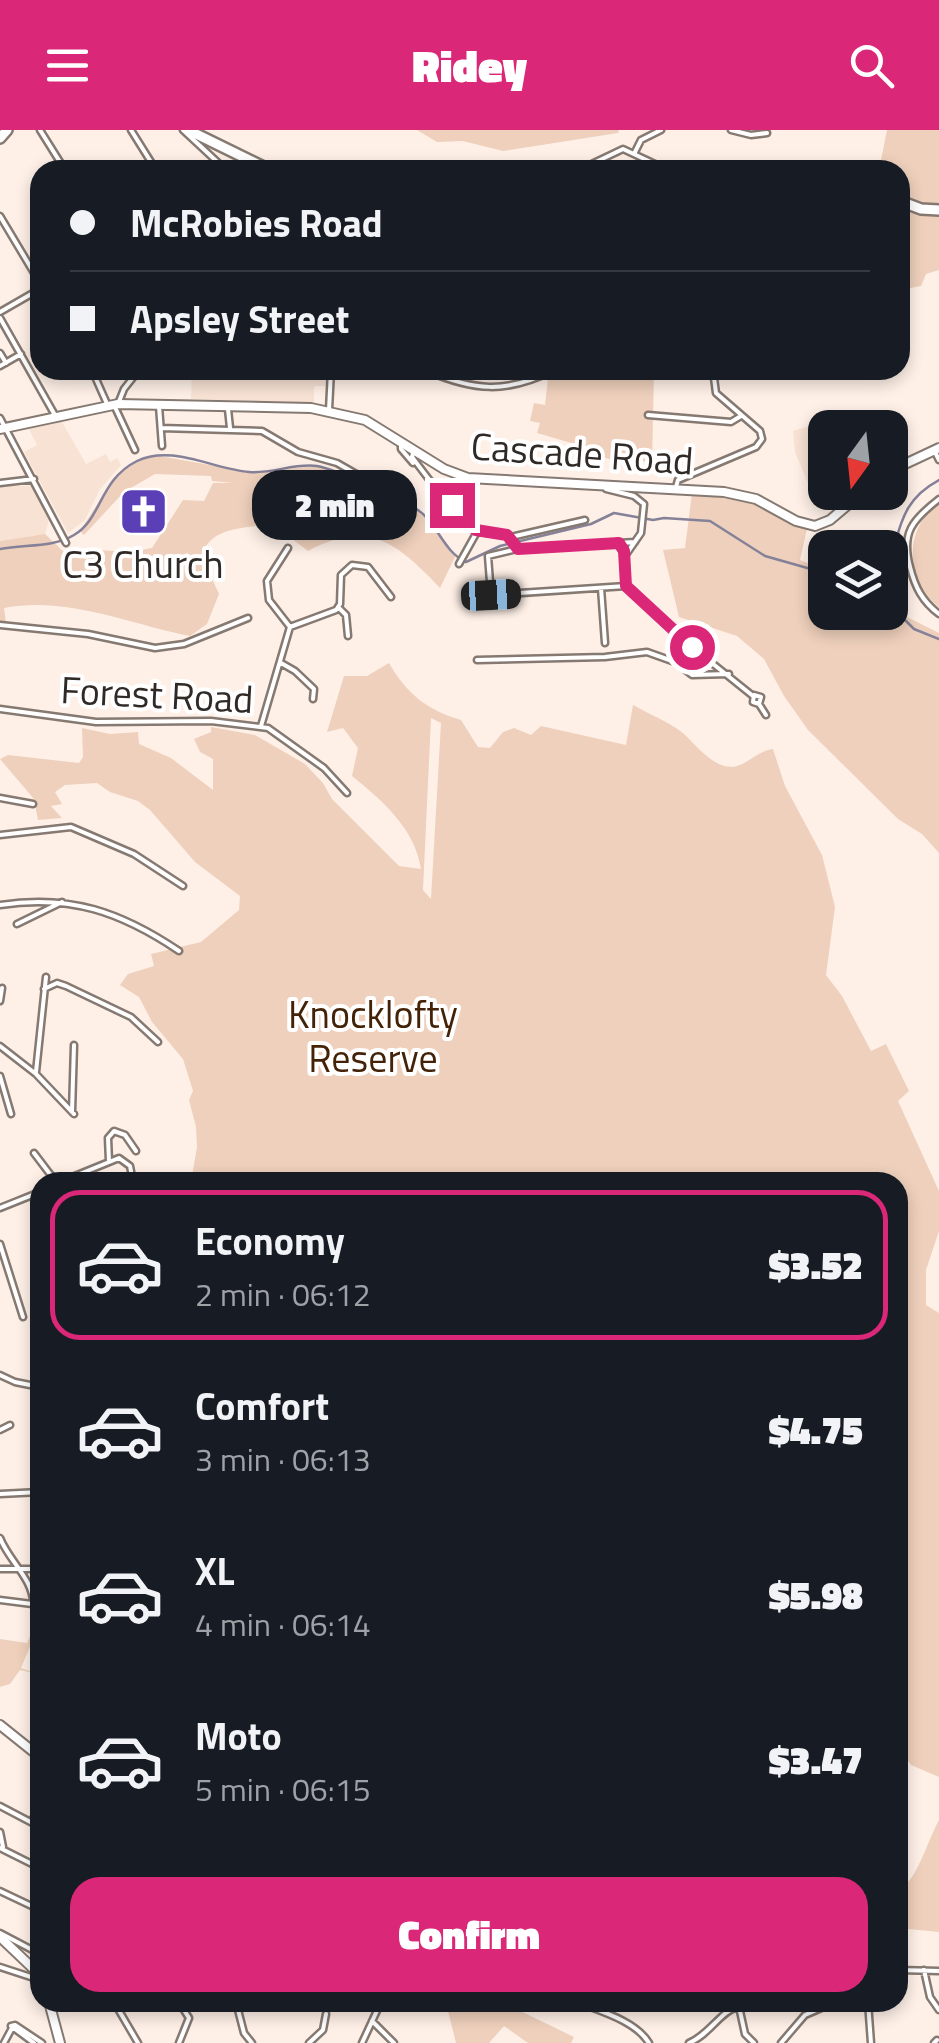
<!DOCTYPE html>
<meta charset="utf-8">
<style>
:root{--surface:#171b24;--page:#20242c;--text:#f1f3f6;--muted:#9ea1a6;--line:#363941;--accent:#db2777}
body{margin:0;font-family:"Titillium Web",sans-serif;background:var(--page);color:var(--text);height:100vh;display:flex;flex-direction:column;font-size:38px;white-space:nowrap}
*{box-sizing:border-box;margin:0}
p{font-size:32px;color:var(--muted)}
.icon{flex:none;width:55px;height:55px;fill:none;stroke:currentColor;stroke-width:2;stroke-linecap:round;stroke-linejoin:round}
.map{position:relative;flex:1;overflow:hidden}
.panel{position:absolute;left:30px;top:1042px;width:878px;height:840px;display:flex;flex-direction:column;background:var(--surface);border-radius:30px;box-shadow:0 5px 15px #0003}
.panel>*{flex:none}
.guide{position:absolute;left:30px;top:30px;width:880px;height:220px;border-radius:30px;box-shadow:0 5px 15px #0003;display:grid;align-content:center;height:220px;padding:0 40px;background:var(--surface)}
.needle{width:65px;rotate:195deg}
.buttons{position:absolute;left:808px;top:280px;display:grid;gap:20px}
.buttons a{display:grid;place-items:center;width:100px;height:100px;border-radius:20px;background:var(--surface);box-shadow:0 5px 15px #0003;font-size:50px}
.end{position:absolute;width:45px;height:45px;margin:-22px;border:12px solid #db2777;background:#fff;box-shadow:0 0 0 5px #fff}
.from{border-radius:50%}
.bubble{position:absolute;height:70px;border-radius:30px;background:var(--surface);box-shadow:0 5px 15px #0003;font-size:32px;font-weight:800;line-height:70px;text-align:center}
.car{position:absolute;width:30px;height:60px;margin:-30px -15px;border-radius:12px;box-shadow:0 0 8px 2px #0007;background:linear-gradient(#222 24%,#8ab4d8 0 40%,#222 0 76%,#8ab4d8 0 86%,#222 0)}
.guide b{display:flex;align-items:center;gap:35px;height:95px;font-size:38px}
.guide b+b{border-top:2px solid var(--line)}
.guide i{width:25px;height:25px;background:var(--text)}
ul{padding:18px 0 0;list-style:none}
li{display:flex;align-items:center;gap:30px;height:150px;margin:0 20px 15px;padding:0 20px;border:5px solid transparent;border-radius:30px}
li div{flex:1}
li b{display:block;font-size:38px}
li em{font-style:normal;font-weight:800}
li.current{border-color:var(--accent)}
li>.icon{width:90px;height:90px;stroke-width:1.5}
.action{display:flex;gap:20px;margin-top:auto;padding:20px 40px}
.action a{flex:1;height:115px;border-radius:30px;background:var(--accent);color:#fff;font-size:40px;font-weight:800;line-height:115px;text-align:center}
header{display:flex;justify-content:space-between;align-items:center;height:130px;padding:0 40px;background:var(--accent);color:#fff;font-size:45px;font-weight:800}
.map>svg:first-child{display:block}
.built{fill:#f7e2d4}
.green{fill:#eed0bc;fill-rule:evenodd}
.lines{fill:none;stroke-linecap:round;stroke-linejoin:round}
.stream{stroke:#848198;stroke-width:2.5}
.street-casing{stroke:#857971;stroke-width:9}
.secondary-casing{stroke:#857971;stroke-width:12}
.primary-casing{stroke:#857971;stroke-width:14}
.street{stroke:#fff;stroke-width:4}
.secondary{stroke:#fff;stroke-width:8}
.primary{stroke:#fff;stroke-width:9}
.route{stroke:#db2777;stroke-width:12}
.labels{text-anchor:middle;stroke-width:8;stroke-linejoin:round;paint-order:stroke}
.street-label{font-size:38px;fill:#302a27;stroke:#fff}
.poi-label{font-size:38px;fill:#302a27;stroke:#fff}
.park-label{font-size:38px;fill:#442207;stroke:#fff}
</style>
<header><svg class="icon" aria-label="menu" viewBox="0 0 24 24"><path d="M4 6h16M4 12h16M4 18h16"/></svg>Ridey<svg class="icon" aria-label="search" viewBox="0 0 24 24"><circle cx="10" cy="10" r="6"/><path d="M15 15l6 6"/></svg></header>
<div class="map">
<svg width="939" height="1913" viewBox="0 0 939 1913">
<rect width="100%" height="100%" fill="#fef0e7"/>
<!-- built -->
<path class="built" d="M192 240H326V256H314V273L191 269Z
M892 290 905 326 890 334V298H825V361L810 358 795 322 793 301 810 296Z
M62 292 86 334 106 324 110 332 117 328 121 335 100 359 85 390 68 403 24 322 37 315 29 299Z
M0 356H33L50 386 45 404 0 411Z"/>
<!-- green -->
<path class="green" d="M417 0H619L618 3 503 21 463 11 437 12Z
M887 0H939V140L926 144 921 156 900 160V40H879Z
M549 240H654L652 336 639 328 635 336 584 322 585 317 537 303 540 293 530 291 534 273 545 275Z
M154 325 249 342 319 336 416 379 437 400 455 427 440 458C397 413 369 389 308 421L288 406 263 403 256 396C232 399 211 401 201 425L219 464 207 494 190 506C128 494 68 466 4 478L6 493 0 492V411L45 404 68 426 82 419 130 422 152 418 183 370 204 371 213 353H233L212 351 211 346 155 344 124 362 84 405 80 401 115 347 136 332Z
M692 363 759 374 807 399 800 430 825 440V482H890V470L909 488 939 503V723L922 704 898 689 808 600 784 566 764 529 737 506 679 487 663 420 685 418Z
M939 373V477C905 452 903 397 939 373Z
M389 533C407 564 427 580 461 590L478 617 490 618 503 602 514 598 531 605 541 596 626 615 633 575C649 584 669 592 683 603 696 615 716 642 737 636 750 632 759 621 773 619L785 656 822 725 835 777 826 845 842 866 871 921 886 914 909 961 898 971 939 1061V1101L926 1140V1175L939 1183V1647L911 1635 898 1618V1052H191L197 1017 196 997 189 970 193 961 183 929 152 892 139 867 120 855 128 844 154 836 151 824 201 812 239 780 240 766 195 732 150 680 138 671 110 662 97 653 65 655 55 662 62 674 51 676 62 688 38 690 34 669 0 629 8 625 79 633 83 627 82 598 110 604 138 602 139 614 171 628 213 660V629L200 622 194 609 211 602V597L255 605 305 634 323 653 332 669 399 736 421 739C415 699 383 671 352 646L358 618 343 598 327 602 344 546H367ZM431 588 441 593 431 769 423 760Z
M40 1484V1493L21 1538 38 1544 20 1540 10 1554 0 1557V1509L27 1513Z
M939 1690V1802L898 1798V1738L905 1755C918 1745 929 1708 939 1690Z
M446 1873H509L510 1876 574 1907 571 1913H528L504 1896 489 1913H456Z"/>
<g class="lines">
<!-- stream -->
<path class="stream" d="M894 417C902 386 909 366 939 350
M0 419C24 414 53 418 74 405 102 389 99 350 137 331 171 314 213 339 249 342 272 344 294 333 317 336 335 339 397 367 415 378 437 391 443 422 466 432L500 416 591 394 614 383 653 390 664 388 710 391 765 426 825 443
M890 475 914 499 939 509"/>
<defs>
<path id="street" d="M40 0 65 40
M131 0 156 40
M183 0 226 40
M731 0 751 5 767 3
M635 22 641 10 661 0
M579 40 623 19 668 40
M0 86 40 153
M0 182 40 159
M0 188 56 287
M0 223 6 233
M0 236 21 224
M92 240 108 276
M425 240C474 261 506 264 554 240
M118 274 124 259 139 240
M114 275 135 320
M159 276 162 316
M228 279 230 298
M329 280 331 240
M648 285 731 292 741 286
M0 288 66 413
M161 298 262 301 298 322 337 333 365 349
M401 312V319L413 333
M414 320 412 327C424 343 460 392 476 400 495 409 504 395 517 419
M934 320 939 330
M0 353 34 349
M676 357 678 350 756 317 762 309 760 301 716 263 713 240
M606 359 634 366 644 374 641 403 625 426
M939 369C912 390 901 403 910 437 915 457 922 471 939 484
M511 407 585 390
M617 412 623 418 626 456 692 517 753 566
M459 434 478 400
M626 456 491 465 488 426 517 419 635 412
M601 458 605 513
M338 477 346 485 348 506
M0 495 88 504 155 518 184 514 248 488
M290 497 336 480 340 474 341 445 352 435 368 437 391 467
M477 530 605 527 647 522 675 532 692 545 729 544
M281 533 295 541 314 559 313 569
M754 565 761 567 759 574 753 572Z
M759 574 766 585
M0 579 96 592 211 591 268 598 324 638 347 663
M261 596 290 497 269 470 267 451 288 418
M0 668 33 674
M0 705 71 697 134 724 183 756
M0 775C70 764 121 782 179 821
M17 794 62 772
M44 859 57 853 66 856 131 887 158 912
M0 871 2 858
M0 916 36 944 74 984
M36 942 46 847
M0 946 11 984
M72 982 74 915
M34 1023 56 1052
M109 1031 108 1008 114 1001 125 1005 136 1021
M60 1052 119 1028 130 1036 133 1052
M0 1078 40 1062
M0 1114 23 1187
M0 1245 15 1252 40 1257
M0 1300 10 1295
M0 1364 40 1362
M0 1408C9 1431 34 1450 33 1474
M0 1439H40
M0 1470 40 1475
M39 1548 40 1547
M0 1676 40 1697
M31 1692 40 1677
M0 1702 3 1717
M0 1718 40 1738
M0 1761 40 1780
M0 1803 40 1824
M0 1837 40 1850
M898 1840 939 1841
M924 1840 930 1867 939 1880
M114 1872 138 1913
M236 1872 244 1903 252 1913
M577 1872C600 1881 636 1891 649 1913
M738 1872 745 1904 754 1913
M868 1872 871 1913
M372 1891 394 1913
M11 1896 15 1895 42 1913
M11 1896 34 1913
M4 1913 12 1898
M179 1913 189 1888 179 1872
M309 1913 323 1900 326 1884
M362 1913 381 1872
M689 1913C710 1904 719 1883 738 1876
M781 1913 805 1885 835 1872
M934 1913 937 1910"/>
<path id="secondary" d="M0 299 118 274 311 278 365 290 444 339 468 348 724 362 756 369 796 391 815 396 830 390 863 362
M890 341 939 318
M0 1595 40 1627
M0 1807 40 1845
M49 1872 60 1913"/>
<path id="primary" d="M188 0 270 40
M0 8 7 0
M900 71 921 79 939 80"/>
</defs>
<!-- street casing -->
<use href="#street" class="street-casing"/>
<!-- secondary casing -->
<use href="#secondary" class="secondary-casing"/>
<!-- primary casing -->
<use href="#primary" class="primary-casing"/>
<!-- street -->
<use href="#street" class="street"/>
<!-- secondary -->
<use href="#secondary" class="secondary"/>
<!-- primary -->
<use href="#primary" class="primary"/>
</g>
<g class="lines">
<!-- route -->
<path class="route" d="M452 375 476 400 507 405 518 419 619 413 624 421 626 456 692 517"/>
</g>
<!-- icons -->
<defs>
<symbol id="church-square" viewBox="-11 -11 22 22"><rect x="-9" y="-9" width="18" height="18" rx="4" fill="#5a3fb7" stroke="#fff"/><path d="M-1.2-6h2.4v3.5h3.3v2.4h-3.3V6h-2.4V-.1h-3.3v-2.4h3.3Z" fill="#fff"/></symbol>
</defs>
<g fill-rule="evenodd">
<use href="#church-square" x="116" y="354" width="55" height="55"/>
</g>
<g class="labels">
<!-- street labels -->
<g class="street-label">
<text transform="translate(582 324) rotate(4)" y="13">Cascade Road</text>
<text transform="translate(157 565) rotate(3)" y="13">Forest Road</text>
</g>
<!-- poi labels -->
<g class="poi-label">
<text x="143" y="448">C3 Church</text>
</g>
<!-- park labels -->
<g class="park-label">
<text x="373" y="898">Knocklofty<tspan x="373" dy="44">Reserve</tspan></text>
</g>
</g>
</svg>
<div class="buttons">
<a><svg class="needle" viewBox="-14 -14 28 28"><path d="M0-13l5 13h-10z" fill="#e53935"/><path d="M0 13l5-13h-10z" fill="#9ea1a6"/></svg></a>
<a><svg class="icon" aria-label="layers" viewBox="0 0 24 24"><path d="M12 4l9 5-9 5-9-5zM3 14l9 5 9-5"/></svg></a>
</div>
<i class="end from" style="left:692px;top:517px"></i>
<i class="end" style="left:452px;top:375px"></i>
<div class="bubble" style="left:252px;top:340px;width:165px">2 min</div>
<i class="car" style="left:491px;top:465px;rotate:87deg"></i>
<div class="guide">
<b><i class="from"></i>McRobies Road</b>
<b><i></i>Apsley Street</b>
</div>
<section class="panel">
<ul>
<li class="current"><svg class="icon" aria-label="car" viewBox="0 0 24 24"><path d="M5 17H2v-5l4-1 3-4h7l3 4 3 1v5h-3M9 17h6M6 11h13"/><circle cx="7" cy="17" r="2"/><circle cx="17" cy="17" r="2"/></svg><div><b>Economy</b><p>2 min · 06:12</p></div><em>$3.52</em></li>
<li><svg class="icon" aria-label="car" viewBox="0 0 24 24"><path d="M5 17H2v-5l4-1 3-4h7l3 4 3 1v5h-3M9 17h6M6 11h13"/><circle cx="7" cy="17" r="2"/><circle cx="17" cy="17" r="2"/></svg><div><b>Comfort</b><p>3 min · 06:13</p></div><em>$4.75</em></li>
<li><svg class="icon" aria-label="car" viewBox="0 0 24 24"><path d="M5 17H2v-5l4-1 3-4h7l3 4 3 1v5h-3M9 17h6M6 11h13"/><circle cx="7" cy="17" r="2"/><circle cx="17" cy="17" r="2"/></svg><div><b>XL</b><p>4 min · 06:14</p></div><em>$5.98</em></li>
<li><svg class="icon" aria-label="car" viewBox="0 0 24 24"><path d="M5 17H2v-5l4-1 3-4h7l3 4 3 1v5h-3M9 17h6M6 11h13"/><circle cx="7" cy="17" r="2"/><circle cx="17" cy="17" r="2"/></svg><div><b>Moto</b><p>5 min · 06:15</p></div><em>$3.47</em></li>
</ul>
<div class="action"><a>Confirm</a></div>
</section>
</div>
